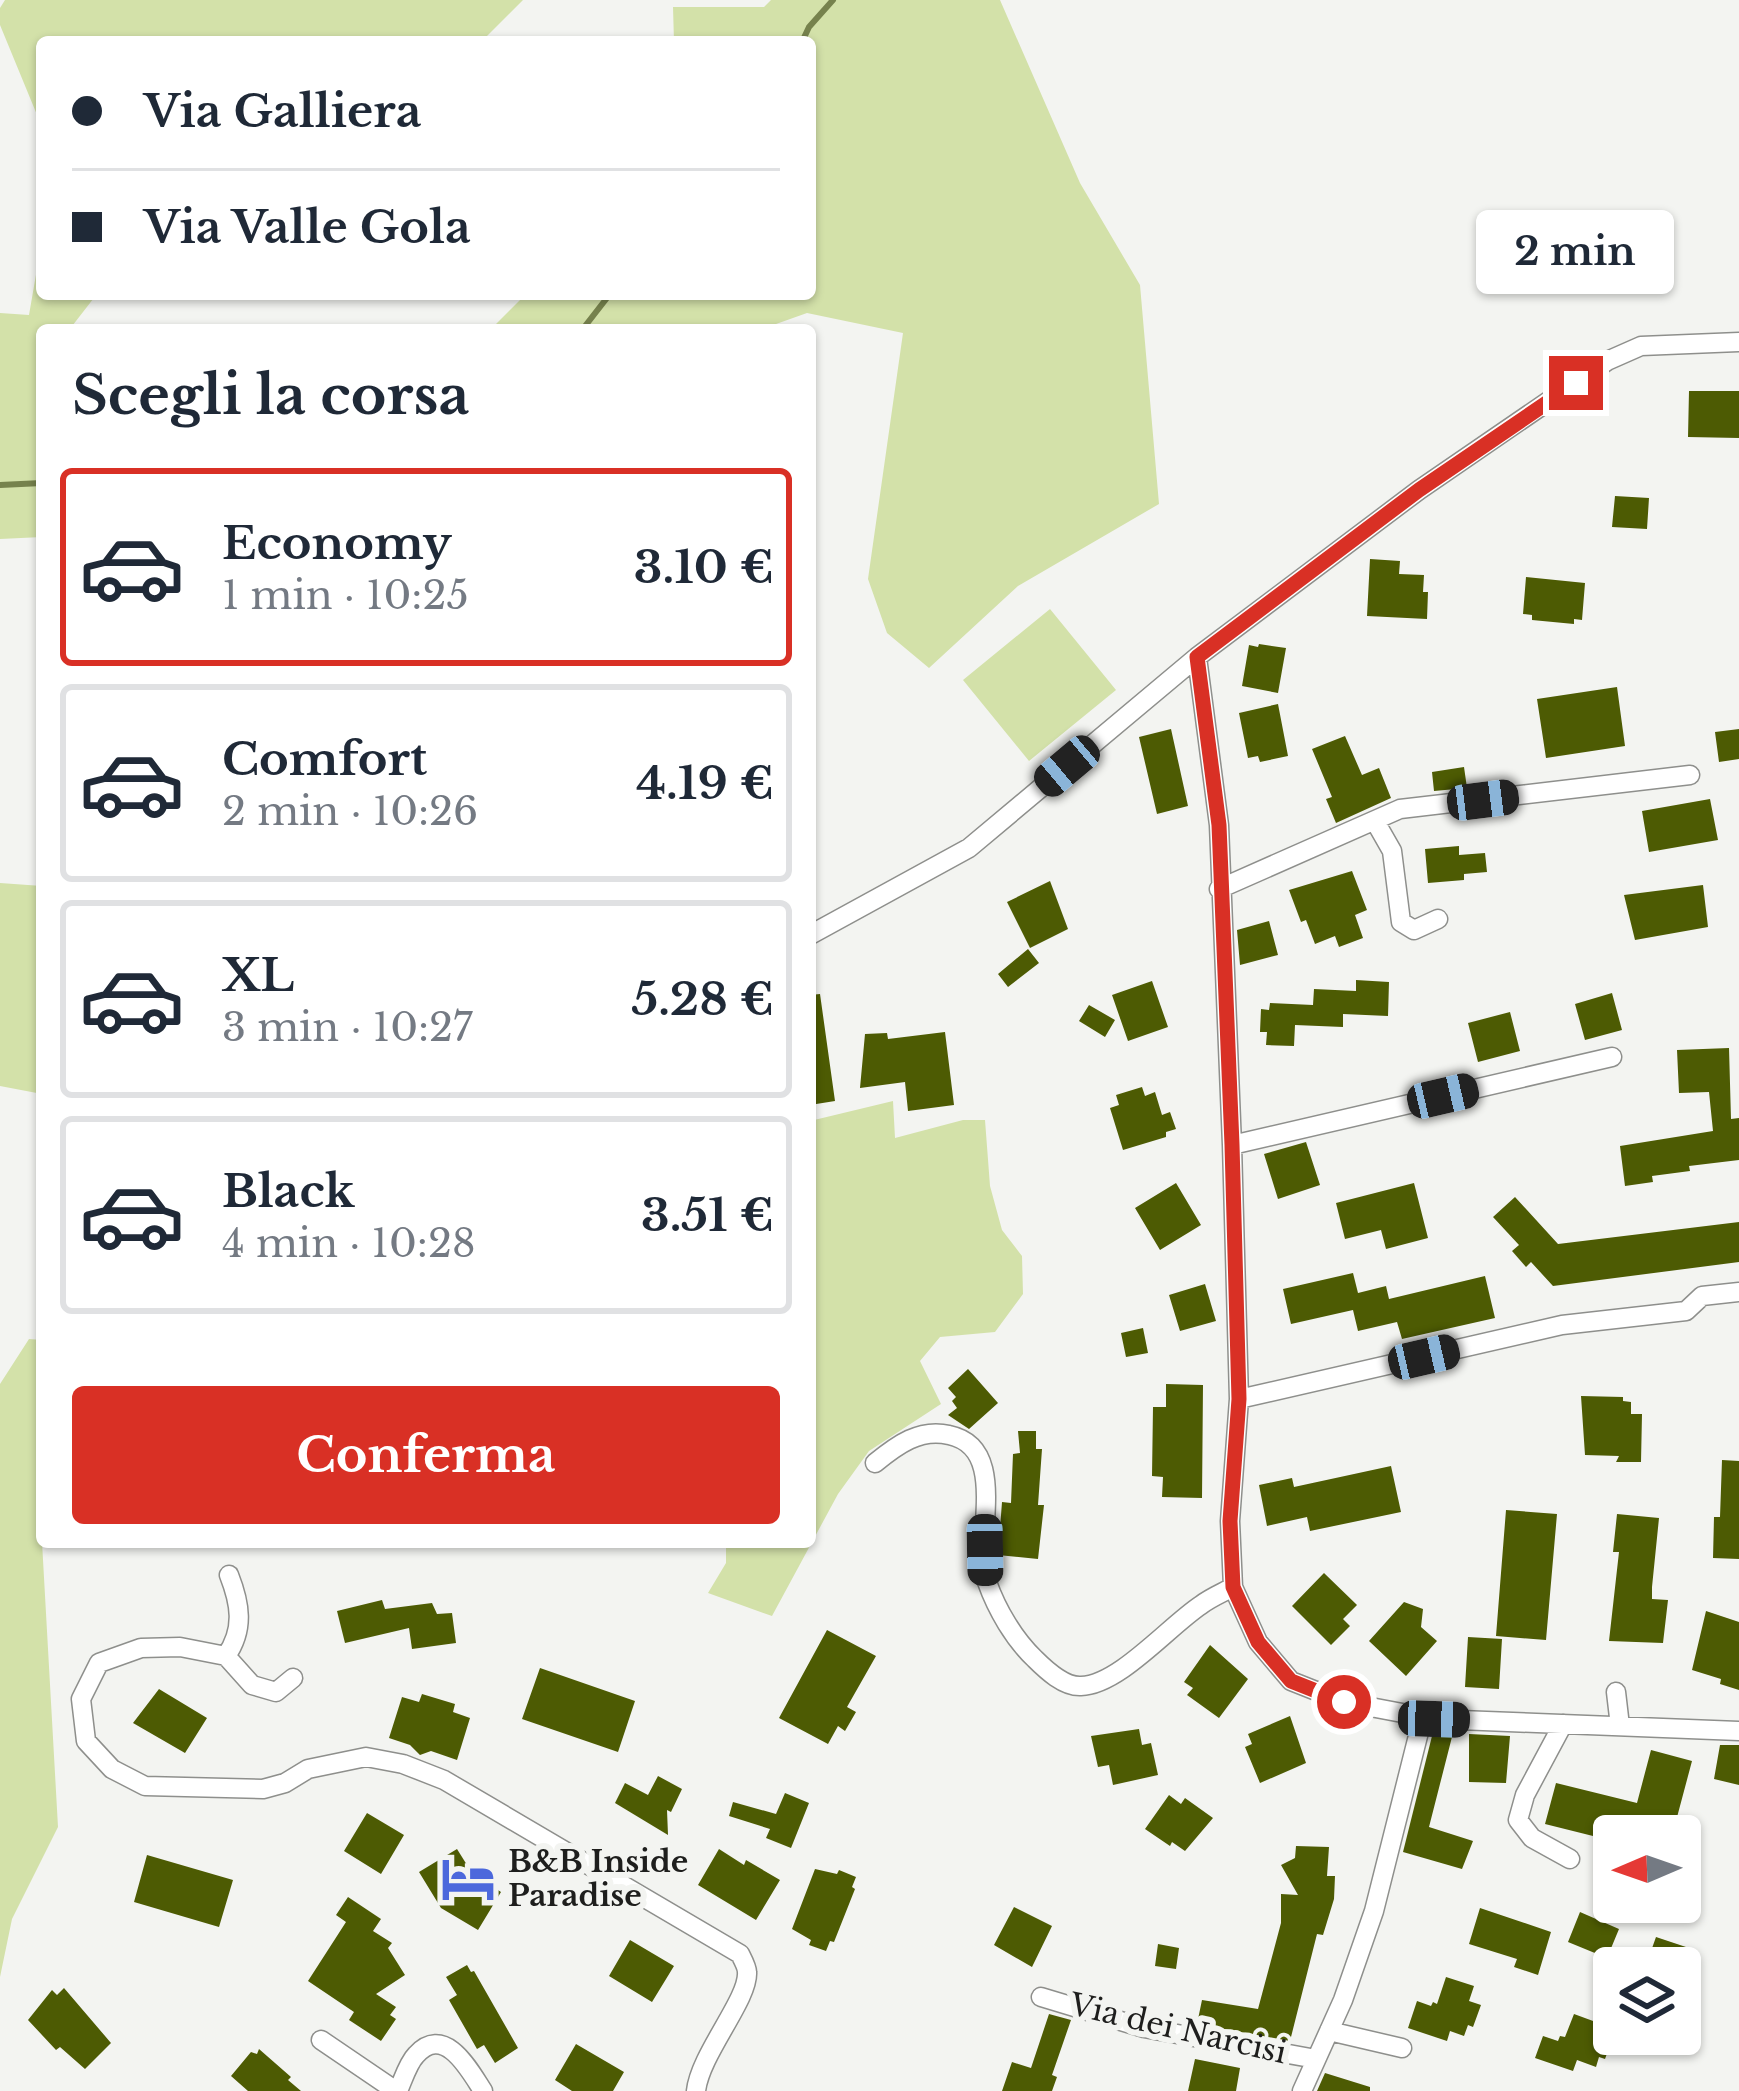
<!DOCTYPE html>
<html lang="it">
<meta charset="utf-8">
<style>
:root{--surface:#fff;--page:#f6f6f7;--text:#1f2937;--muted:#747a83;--line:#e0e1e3;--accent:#d93025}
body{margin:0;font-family:"Libre Baskerville",serif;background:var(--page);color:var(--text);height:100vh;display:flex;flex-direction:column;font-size:45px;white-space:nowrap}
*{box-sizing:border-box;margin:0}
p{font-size:39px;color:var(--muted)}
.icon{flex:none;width:66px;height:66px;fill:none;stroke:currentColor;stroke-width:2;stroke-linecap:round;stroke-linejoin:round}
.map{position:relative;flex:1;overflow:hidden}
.drawer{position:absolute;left:36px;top:324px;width:780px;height:1224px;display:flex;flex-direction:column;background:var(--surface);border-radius:12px;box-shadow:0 3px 9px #0004}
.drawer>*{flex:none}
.banner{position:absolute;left:36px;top:36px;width:780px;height:264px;border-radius:12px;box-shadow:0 3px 9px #0004;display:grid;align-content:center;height:264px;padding:0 36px;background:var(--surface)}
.needle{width:78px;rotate:268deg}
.fabs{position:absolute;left:1593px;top:1815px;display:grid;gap:24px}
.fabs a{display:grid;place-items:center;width:108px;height:108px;border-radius:12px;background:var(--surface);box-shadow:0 3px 9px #0004;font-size:60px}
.end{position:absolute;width:54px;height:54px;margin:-27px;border:15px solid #d93025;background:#fff;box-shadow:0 0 0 6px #fff}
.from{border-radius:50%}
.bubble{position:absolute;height:84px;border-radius:12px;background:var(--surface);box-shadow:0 3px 9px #0004;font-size:39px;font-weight:700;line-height:84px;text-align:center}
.car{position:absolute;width:36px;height:72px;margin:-36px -18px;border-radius:15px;box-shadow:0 0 9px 3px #0007;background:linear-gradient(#222 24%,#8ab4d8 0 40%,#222 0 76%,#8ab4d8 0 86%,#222 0)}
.banner b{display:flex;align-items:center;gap:42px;height:114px;font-size:45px}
.banner b+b{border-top:3px solid var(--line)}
.banner i{width:30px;height:30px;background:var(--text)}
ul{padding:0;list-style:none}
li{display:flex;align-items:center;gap:36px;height:198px;margin:0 24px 18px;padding:0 12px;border:6px solid var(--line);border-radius:12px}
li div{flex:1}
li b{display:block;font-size:45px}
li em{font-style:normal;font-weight:700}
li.on{border-color:var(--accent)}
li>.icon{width:108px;height:108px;stroke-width:1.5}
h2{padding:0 36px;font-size:54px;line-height:144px}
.button{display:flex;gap:24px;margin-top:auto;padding:24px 36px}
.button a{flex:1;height:138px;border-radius:12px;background:var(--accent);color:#fff;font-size:48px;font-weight:700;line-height:138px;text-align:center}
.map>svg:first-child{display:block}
.green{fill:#d3e1a9}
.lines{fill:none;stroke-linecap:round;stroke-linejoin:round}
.stream{stroke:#76824d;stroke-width:6}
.building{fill:#4d5b03}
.minor-casing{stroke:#8e8f8c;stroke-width:21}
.minor{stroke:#fff;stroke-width:18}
.route{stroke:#d93025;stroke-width:15}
.labels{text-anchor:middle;stroke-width:12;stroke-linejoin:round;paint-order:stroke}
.poi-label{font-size:30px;font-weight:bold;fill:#1e1e1d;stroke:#f3f4f1;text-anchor:start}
.street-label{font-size:30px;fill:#1e1e1d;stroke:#f3f4f1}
</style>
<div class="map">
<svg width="1739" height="2091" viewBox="0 0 1739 2091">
<rect width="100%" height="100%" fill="#f3f4f1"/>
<!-- green -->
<path class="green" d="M5 0H523L481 42H42V127L0 25V8Z
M771 0H1000L1080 183 1140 285 1159 504 1018 586 929 668 887 633 868 579 903 333 807 313 759 330H490L526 294H810V42H674L673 7H764Z
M42 240V294H97L69 330H42V537L0 539V313L29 315Z
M1050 609 1116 690 1029 761 963 680Z
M0 883 42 886V1094L0 1086Z
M893 1101 895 1138 963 1120H985L990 1186 1002 1230 1022 1256 1023 1294 995 1332 940 1337 920 1361 941 1404 869 1451 838 1494 772 1616 708 1593 726 1563V1542H810V1121Z
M29 1339 42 1340V1542L58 1827 12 1919 0 1977V1384Z"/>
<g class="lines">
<!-- stream -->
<path class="stream" d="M802 42 809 27 833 0
M582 330 610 294
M0 485 42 483"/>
</g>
<!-- building -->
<path class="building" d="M1689 391H1739V438L1688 437Z
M1615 496 1649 498 1647 529 1612 527Z
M1370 559 1400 561 1399 574 1424 575 1423 592H1428L1427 619 1367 616Z
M1526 577 1585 583 1582 620 1574 619V624L1532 620V615L1523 614Z
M1259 644 1286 648 1278 693 1242 686 1249 645 1258 647Z
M1617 687 1625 746 1546 758 1537 699Z
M1278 704 1288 756 1260 762 1258 756 1248 758 1239 713Z
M1171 729 1188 806 1157 814 1139 737Z
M1739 729V759L1719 762 1715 732Z
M1345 736 1362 775 1379 768 1391 798 1336 823 1326 799 1332 797 1312 749Z
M1464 767 1467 788 1434 791 1432 772Z
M1710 799 1718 840 1649 852 1642 811Z
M1459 846V855L1485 853 1487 872 1464 874V880L1428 883 1425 849Z
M1352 871 1367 910 1355 915 1363 938 1339 947 1335 936 1315 944 1306 920 1301 922 1289 890Z
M1050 881 1068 929 1030 948 1007 902Z
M1703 885 1708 927 1635 940 1624 895Z
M1269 921 1278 955 1240 965 1237 930Z
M1028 949 1039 963 1008 987 998 974Z
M1356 980 1389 982 1388 1016 1343 1014V1027L1295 1025 1294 1046 1266 1045 1267 1032H1260L1261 1009 1269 1010 1270 1003 1313 1005 1314 989 1356 991Z
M1152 981 1168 1027 1128 1041 1112 995Z
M1612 993 1622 1030 1585 1040 1575 1004Z
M820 994 835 1101 810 1105V995Z
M1089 1005 1115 1020 1105 1037 1079 1021Z
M1510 1012 1520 1051 1478 1062 1468 1023Z
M945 1032 954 1105 908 1111 905 1082 860 1088 865 1034 887 1033 888 1039Z
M1729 1048 1731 1119 1739 1118V1160L1689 1166 1690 1171 1652 1176 1653 1182 1625 1186 1620 1146 1713 1131 1709 1092 1679 1093 1677 1050Z
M1142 1087 1145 1096 1155 1092 1162 1115 1170 1112 1176 1129 1166 1132V1137L1123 1150 1110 1108 1119 1105 1116 1095Z
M1306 1142 1320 1185 1278 1199 1264 1154Z
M1176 1183 1201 1225 1160 1250 1135 1208Z
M1414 1183 1428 1238 1386 1249 1381 1230 1345 1239 1336 1203Z
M1515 1197 1558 1244 1739 1222V1262L1553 1286 1531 1262 1526 1267 1512 1251 1519 1245 1493 1217Z
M1353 1273 1358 1293 1386 1286 1389 1299 1485 1276 1495 1318 1402 1339 1397 1322 1358 1331 1353 1310 1291 1324 1283 1289Z
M1205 1284 1216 1321 1180 1331 1169 1295Z
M1143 1328 1148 1353 1126 1357 1121 1333Z
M968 1369 998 1403 969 1429 948 1415 957 1408 952 1401 956 1397 948 1388Z
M1166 1384 1203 1385 1202 1498 1162 1497 1163 1477 1152 1476 1153 1407H1166Z
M1581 1396 1623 1397V1401L1631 1402V1414H1642L1641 1462H1616L1619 1456 1585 1455Z
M1018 1431H1036V1449H1042L1038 1505H1044L1038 1559 998 1555 1002 1502 1011 1503 1013 1454 1020 1453Z
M1722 1460 1739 1461V1559L1713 1558 1714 1517H1720Z
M1391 1466 1401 1512 1310 1531 1307 1517 1267 1526 1259 1485 1292 1478 1294 1487Z
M1506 1510 1557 1514 1546 1640 1496 1636Z
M1617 1514 1659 1518 1652 1587V1599L1668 1600 1663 1643 1609 1641 1619 1552H1613Z
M1324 1573 1357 1605 1343 1619 1350 1626 1331 1645 1292 1606Z
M382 1600 385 1609 432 1603 437 1614 452 1613 456 1643 412 1649 409 1628 345 1643 337 1611Z
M1404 1602 1423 1609 1421 1627 1437 1641 1406 1676 1369 1641Z
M1706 1611 1739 1622V1690L1720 1684 1721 1679 1692 1670Z
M827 1630 876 1656 847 1707 856 1712 845 1731 838 1726 828 1744 779 1718Z
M1468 1637 1502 1639 1499 1689 1465 1687Z
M1210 1645 1248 1679 1219 1718 1187 1695 1193 1688 1184 1682Z
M540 1668 635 1701 618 1752 522 1719Z
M159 1689 207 1718 185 1753 133 1723Z
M422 1694 455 1704 453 1712 470 1718 457 1760 431 1751 420 1755 410 1745 389 1738 402 1697 419 1702Z
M1290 1716 1306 1763 1260 1783 1245 1747 1252 1744 1248 1734Z
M1139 1729 1142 1745 1151 1743 1158 1775 1113 1785 1109 1765 1098 1767 1091 1736Z
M1433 1732 1453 1733 1429 1827 1473 1841 1462 1869 1403 1852Z
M1469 1734 1510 1736 1506 1783 1469 1782Z
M1720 1745H1739V1785L1714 1779Z
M1651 1750 1692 1761 1672 1836H1593L1545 1824 1556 1783 1637 1803Z
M658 1776 682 1789 671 1812 667 1810 668 1835 615 1803 625 1783 648 1795Z
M785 1793 809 1803 791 1848 766 1838 770 1829 729 1816 733 1802 776 1814Z
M1169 1795 1181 1804 1185 1798 1213 1818 1185 1851 1172 1842 1170 1846 1145 1829Z
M367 1813 404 1835 381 1874 344 1851Z
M1296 1846 1329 1847 1327 1876H1335L1334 1899 1323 1935 1317 1934 1290 2041 1197 2024 1202 2000 1258 2009 1281 1923V1894L1298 1895 1281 1865 1295 1858Z
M457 1849 472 1873 501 1892 478 1930 441 1908 419 1872Z
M719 1849 744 1865 746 1860 780 1880 756 1920 698 1885Z
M147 1855 233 1880 219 1927 134 1902Z
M815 1869 837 1874 839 1870 856 1877 852 1887 855 1889 834 1942 830 1941 826 1951 809 1945 811 1940 792 1929Z
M348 1897 381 1919 373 1931 392 1943 388 1948 405 1975 376 1994 396 2007 390 2015 396 2019 381 2041 349 2020 354 2012 308 1981 346 1922 336 1915Z
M1014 1907 1052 1926 1032 1967 994 1945Z
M1480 1908 1551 1932 1538 1975 1514 1967 1517 1959 1469 1944Z
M1580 1912 1619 1929 1607 1958 1568 1942Z
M1656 1937 1695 1950 1690 1968H1645Z
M630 1940 674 1966 652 2002 609 1976Z
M1158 1944 1179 1948 1176 1969 1155 1966Z
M467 1965 471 1972 474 1971 518 2048 495 2063 484 2045 477 2049 449 2000 457 1995 446 1977Z
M1446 1977 1474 1986 1469 2001 1481 2005 1473 2027 1468 2025 1464 2036 1450 2031 1447 2041 1408 2028 1417 2001 1431 2006 1433 2002 1437 2004Z
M64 1988 111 2043 85 2069 60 2047 56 2050 28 2020 52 1990 57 1995Z
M1049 2014 1071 2020 1052 2075 1057 2077 1052 2091H1002L1012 2062 1031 2068Z
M1574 2014 1604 2025 1602 2030 1614 2034 1605 2059 1599 2057 1596 2067 1577 2060 1573 2071 1535 2058 1543 2036 1558 2041 1560 2036 1565 2037Z
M576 2044 624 2072 613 2091H572L555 2080Z
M259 2049 291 2077 288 2080 301 2091H248L231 2076 251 2052 257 2054Z
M1195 2059 1240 2068 1236 2091H1188Z
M1325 2073 1370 2087V2091H1317Z"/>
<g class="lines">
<defs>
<path id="minor" d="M1197 657 1219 825 1232 1145 1239 1399 1230 1521 1233 1587 1258 1642 1291 1681 1344 1702 1434 1719 1739 1731
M1376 823 1392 851 1401 922 1414 930 1438 919
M1219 889 1400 809 1690 775
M810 935 969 848 1197 657 1419 490 1607 361 1641 346 1739 342
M1232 1145 1612 1057
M1239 1399 1562 1325 1686 1311 1702 1296 1739 1292
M875 1463C897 1445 920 1428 949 1435 1011 1448 973 1540 987 1582 997 1610 1014 1639 1035 1659 1046 1670 1064 1687 1081 1686 1119 1685 1169 1626 1201 1605 1210 1598 1222 1593 1233 1587
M229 1575C240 1603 245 1629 226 1656L180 1647 141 1648 99 1663 81 1699 86 1741 112 1769 145 1786 263 1789 285 1783 308 1769 366 1757 403 1764 444 1780 740 1954C742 1958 747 1967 747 1972 749 1999 700 2054 696 2091
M226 1656 252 1685 276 1692 293 1678
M1616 1692 1620 1726
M1563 1724 1525 1795 1518 1820 1532 1838 1570 1859
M1041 1997 1144 2028 1316 2059
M1329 2031 1402 2048
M321 2040 396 2091
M398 2091C403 2080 408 2063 416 2055 445 2023 470 2071 483 2091
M1302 2091 1343 2000 1374 1911 1423 1716"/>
</defs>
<!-- minor casing -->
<use href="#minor" class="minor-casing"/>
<!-- minor -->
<use href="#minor" class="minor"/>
</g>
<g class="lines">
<!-- route -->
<path class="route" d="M1344 1702 1291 1681 1258 1642 1233 1587 1230 1521 1239 1399 1232 1145 1219 825 1197 657 1419 490 1576 383"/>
</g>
<!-- icons -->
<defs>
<symbol id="hotel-bare" viewBox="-9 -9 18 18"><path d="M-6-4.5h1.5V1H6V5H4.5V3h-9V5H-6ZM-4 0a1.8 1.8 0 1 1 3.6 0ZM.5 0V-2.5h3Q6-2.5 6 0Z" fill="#4c68dc" stroke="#f3f4f1" stroke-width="2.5" paint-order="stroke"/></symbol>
</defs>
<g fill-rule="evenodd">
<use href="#hotel-bare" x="430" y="1841" width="76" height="76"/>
</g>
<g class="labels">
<!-- poi labels -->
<g class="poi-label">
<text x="508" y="1872">B&amp;B Inside<tspan x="508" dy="34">Paradise</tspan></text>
</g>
<!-- street labels -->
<g class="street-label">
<text transform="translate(1178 2029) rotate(13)" y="10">Via dei Narcisi</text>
</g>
</g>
</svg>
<div class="fabs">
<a><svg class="needle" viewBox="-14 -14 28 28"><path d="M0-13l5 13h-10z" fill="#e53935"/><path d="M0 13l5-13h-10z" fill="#747a83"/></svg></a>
<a><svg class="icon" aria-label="layers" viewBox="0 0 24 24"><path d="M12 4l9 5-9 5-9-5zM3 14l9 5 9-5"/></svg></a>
</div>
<i class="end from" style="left:1344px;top:1702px"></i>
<i class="end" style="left:1576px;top:383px"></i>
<div class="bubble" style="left:1476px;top:210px;width:198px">2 min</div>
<i class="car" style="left:1067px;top:766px;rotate:230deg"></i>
<i class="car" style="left:1483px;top:800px;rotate:83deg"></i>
<i class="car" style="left:1443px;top:1096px;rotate:77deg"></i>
<i class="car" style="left:1424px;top:1357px;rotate:77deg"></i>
<i class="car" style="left:985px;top:1550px;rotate:179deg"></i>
<i class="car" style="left:1434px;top:1719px;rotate:92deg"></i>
<div class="banner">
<b><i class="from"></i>Via Galliera</b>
<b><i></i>Via Valle Gola</b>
</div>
<section class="drawer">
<h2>Scegli la corsa</h2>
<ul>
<li class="on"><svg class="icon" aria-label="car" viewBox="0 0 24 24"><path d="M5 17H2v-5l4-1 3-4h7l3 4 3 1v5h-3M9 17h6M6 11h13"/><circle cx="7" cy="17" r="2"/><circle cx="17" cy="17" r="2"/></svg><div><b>Economy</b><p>1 min · 10:25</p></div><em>3.10 €</em></li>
<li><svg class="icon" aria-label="car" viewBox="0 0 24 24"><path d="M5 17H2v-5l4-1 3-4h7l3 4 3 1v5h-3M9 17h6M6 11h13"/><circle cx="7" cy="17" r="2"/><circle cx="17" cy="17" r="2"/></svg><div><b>Comfort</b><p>2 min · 10:26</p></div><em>4.19 €</em></li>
<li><svg class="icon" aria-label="car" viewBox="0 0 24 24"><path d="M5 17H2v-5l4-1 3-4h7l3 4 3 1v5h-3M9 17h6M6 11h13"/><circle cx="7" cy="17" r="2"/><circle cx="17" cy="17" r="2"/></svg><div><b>XL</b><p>3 min · 10:27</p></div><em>5.28 €</em></li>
<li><svg class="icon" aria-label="car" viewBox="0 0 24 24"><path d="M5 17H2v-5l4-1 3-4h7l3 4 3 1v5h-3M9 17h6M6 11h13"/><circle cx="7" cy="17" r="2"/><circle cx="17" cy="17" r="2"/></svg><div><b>Black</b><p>4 min · 10:28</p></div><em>3.51 €</em></li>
</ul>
<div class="button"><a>Conferma</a></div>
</section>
</div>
